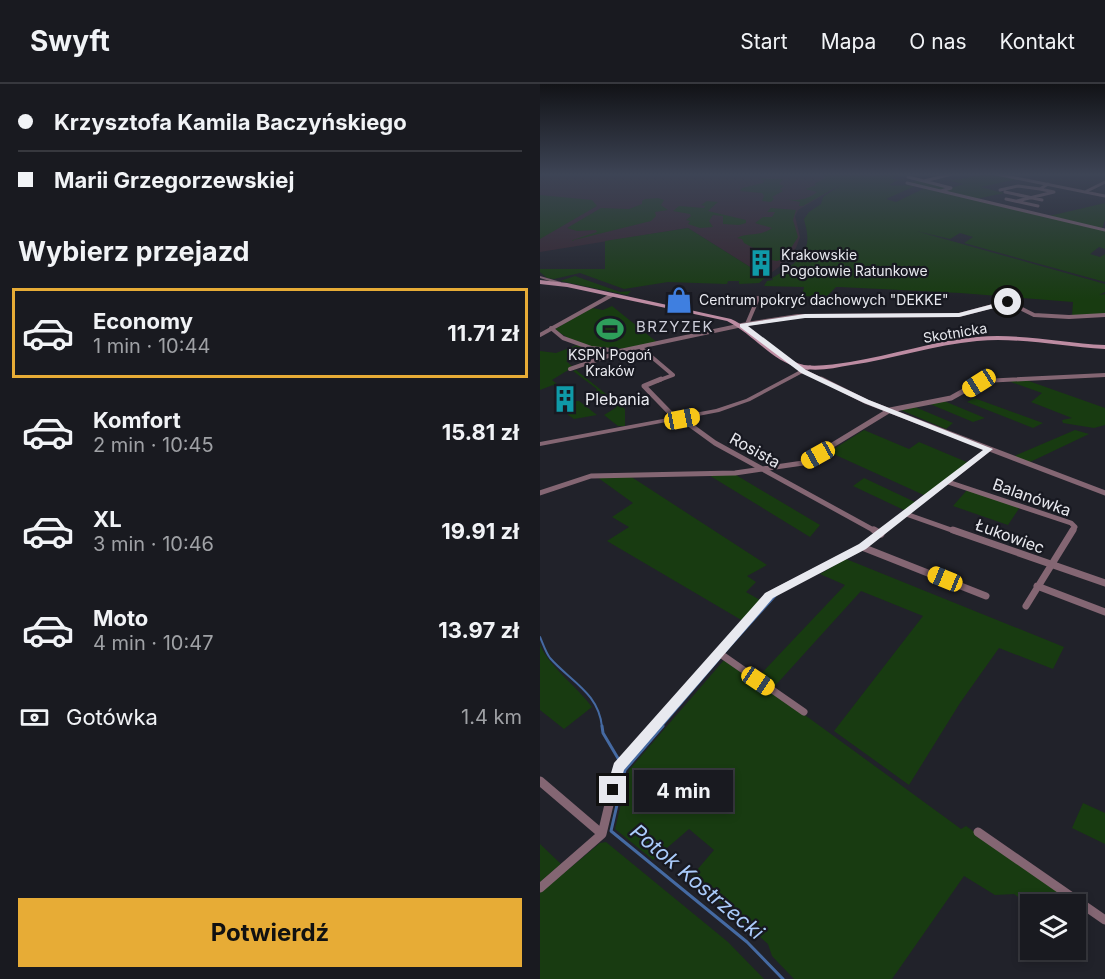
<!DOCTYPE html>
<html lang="pl">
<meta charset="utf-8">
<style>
:root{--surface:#191a20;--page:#26272d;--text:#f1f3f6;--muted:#9fa1a5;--line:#37383e;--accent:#e7ac36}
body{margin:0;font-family:Inter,sans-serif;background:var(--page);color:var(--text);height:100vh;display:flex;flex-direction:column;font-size:22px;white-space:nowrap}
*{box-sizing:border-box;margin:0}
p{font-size:20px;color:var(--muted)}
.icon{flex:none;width:33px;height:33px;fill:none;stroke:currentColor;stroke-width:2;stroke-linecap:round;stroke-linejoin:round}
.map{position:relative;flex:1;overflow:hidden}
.side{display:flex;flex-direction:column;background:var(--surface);width:540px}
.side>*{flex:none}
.hud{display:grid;align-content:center;height:132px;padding:0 18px;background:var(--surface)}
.buttons{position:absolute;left:480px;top:810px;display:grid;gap:12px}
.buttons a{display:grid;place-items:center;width:66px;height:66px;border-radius:0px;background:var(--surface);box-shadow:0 3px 9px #0003,0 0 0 2px var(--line);font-size:30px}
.end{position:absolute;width:27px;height:27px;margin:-14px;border:8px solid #e8e9ef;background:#111;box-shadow:0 0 0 3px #111}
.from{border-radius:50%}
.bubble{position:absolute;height:42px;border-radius:0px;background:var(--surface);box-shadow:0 3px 9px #0003,0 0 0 2px var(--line);font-size:20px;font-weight:700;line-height:42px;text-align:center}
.car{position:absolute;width:18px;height:36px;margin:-18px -9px;border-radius:8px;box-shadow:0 0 4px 2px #0007;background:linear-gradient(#f5c518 24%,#345 0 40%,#f5c518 0 76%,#345 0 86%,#f5c518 0)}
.hud b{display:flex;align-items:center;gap:21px;height:57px;font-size:22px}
.hud b+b{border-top:2px solid var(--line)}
.hud i{width:15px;height:15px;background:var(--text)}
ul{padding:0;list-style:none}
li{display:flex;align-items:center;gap:18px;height:90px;margin:0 12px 9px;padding:0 6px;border:3px solid transparent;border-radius:0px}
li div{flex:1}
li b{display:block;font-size:22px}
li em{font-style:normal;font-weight:700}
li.selected{border-color:var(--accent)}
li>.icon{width:54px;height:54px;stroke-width:1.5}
h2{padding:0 18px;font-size:27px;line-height:72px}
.pay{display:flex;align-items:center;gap:15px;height:66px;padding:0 18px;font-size:22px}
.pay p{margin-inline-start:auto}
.cta{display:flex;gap:12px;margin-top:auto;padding:12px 18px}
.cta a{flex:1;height:69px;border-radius:0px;background:var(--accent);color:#111;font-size:24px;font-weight:700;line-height:69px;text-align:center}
header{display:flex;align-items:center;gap:36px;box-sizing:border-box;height:84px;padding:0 30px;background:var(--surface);border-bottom:2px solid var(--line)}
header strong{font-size:28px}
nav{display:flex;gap:33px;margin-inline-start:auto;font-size:21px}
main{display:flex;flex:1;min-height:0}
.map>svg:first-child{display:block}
.medical{fill:#35242d}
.green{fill:#183b11}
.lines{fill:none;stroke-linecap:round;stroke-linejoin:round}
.stream-far1{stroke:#456aa2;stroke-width:2}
.stream{stroke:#456aa2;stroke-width:3}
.minor-far4{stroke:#846673;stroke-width:3}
.minor-far3{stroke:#846673;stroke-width:4}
.minor-far2{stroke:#846673;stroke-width:5}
.minor-far1{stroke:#846673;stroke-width:7}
.minor{stroke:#846673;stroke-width:9}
.tertiary{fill:#846673;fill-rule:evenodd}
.secondary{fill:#bd8ca2;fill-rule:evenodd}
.route{fill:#e8e9ef}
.labels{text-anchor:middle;stroke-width:4.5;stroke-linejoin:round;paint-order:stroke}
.far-poi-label{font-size:14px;fill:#e8e9ef;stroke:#181921;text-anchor:start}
.far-street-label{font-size:14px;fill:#e8e9ef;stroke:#181921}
.far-neighbourhood-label{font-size:15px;letter-spacing:1.5px;fill:#cccdd9;stroke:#181921}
.poi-label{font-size:16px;fill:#e8e9ef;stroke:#181921;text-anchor:start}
.street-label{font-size:16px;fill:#e8e9ef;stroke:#181921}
.near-water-label{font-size:21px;font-style:italic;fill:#aacbfb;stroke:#181921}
</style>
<header>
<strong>Swyft</strong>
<nav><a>Start</a><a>Mapa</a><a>O nas</a><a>Kontakt</a></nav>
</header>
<main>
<section class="side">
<div class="hud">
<b><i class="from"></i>Krzysztofa Kamila Baczyńskiego</b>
<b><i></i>Marii Grzegorzewskiej</b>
</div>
<h2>Wybierz przejazd</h2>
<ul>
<li class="selected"><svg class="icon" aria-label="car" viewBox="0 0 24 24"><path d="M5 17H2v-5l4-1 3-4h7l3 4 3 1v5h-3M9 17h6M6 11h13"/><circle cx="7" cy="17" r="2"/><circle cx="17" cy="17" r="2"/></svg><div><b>Economy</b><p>1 min · 10:44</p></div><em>11.71 zł</em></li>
<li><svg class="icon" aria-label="car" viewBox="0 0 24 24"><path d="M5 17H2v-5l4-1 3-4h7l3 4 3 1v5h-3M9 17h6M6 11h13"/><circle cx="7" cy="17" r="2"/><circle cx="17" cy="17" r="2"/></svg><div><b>Komfort</b><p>2 min · 10:45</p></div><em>15.81 zł</em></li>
<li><svg class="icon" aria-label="car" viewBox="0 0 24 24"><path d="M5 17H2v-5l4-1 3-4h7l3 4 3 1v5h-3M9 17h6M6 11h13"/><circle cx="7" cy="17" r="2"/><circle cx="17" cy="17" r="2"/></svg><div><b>XL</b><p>3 min · 10:46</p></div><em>19.91 zł</em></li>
<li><svg class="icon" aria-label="car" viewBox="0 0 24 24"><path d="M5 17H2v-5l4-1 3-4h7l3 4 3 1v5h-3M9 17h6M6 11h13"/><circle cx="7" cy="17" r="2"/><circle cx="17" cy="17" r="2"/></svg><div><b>Moto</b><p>4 min · 10:47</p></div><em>13.97 zł</em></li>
</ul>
<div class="pay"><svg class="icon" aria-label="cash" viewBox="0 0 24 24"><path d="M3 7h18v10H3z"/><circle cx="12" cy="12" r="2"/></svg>Gotówka<p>1.4 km</p></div>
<div class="cta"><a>Potwierdź</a></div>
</section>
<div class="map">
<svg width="565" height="895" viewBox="0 0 565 895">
<rect width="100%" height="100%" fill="#21222a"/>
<!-- medical -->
<path class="medical" d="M0 90H276L302 100 258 126 255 132 260 153 256 164 244 179 226 193 148 144 0 168Z"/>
<!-- green -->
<path class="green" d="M283 90H336L318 95 341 90H371L350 94 358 96 349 101C358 103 365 100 375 102L346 115 356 118 385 104 565 147V165L559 163 550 170 560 173 565 170V198L424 159 433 153 420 149 410 155 376 147 565 200V208L559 211 565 210V231L532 232 533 218 420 209 300 203H296L286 213 262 212 264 203 224 202 227 197 233 196 232 194C248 185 271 171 267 150 267 145 265 141 264 135L269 128 281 120 283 113 302 100 263 122H259L260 118 245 115C258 117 267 116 277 108L265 105 277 101 274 100 285 94Z
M446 90 478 95 440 103 464 109 436 115 370 99 378 96 411 104 424 100 410 97Z
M219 94 243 95 239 100 244 102 240 105 243 107 232 113 234 115 231 118 222 117 224 112 222 109 200 107 202 104 223 99 224 97Z
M0 111 52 116 57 122 0 155Z
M118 114 124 116 121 121 128 126 115 128 116 132 111 137 30 157 57 148 56 146 37 147 27 144 61 124 89 125 102 120V117L105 115Z
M167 117 178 118 168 127 206 136V139L199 141 183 140V132L173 131 169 137 173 143 160 144 148 140 150 137 146 136 151 132 150 130 133 127 139 122 164 124 165 122 161 121Z
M565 119V136L562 144 509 132Z
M231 124 256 126 253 136 258 153 244 175 237 177 219 174 216 170 219 167 204 159 202 155 197 154C208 148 220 153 232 144L215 139 223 133H232L235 128H227Z
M148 144 226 193 219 199 199 200V197H188L187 200 128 198 84 205 40 189 14 195 7 194 0 188V185H65V157Z
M35 192 80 208 91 207 87 211 20 197Z
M72 222 118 259C81 266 46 271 15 245L52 224 63 226Z
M37 261 58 267 26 277 33 283 12 296 26 307 21 309 13 301 0 306V267L16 269Z
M36 286 85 325V342H78L64 331 77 323 68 320 70 317 62 310 55 308 57 305 33 287Z
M483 295 565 324V341L554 344 523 339 522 336 532 334 491 318 502 309 465 296Z
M434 314 503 339 493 344 427 318Z
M34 317H39L57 331 34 335 14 321Z
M404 317 445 334 433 338 390 320Z
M375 323 413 339 406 345 361 326Z
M324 346 369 365 379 358 429 379 386 412 289 368Z
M535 346 549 350 488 379 472 373Z
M167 390 196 391 280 441 270 453Z
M90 392 227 481 207 492 216 498 206 508 220 516 203 537 67 457 89 443 72 433 93 419 57 393Z
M324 394 377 419 366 427 313 402Z
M427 406 480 423 468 441 413 422Z
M306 475 524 563 513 585 459 564 420 619 369 701 294 647 383 532 321 507 234 603 219 592 305 501 280 490Z
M0 561C11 585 36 601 52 623L24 645 0 626Z
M184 576 269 634 421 745 426 742 522 810 515 820 490 821 474 810 455 811 424 792 352 895H254L232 872 228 860 151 793 174 766 149 745 113 776 75 745 89 686Z
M543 719 565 729V760L532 744Z
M66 758 188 858 224 895H0V809L60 759Z
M0 760 21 780 0 798Z"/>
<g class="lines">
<!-- stream-far1 -->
<path class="stream-far1" d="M0 553C3 560 6 569 10 574 30 597 59 609 62 643
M184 569 238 509
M121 643 180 574"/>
<!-- stream -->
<path class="stream" d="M62 642 63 649 79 676
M123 642 85 686 71 747 207 858 243 895"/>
<!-- minor-far4 -->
<path class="minor-far4" d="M456 90 565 112
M368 93 411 104 401 107
M384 97 412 90
M367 99 565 146
M460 106 478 102 500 105
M465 108 502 116
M545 108 565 98
M466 115 498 122
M477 117 514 108 500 105 508 100"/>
<!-- minor-far3 -->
<path class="minor-far3" d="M207 240 218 214
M11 244 23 254 51 264 80 267 207 240 258 232 419 231 468 218 494 231 529 233 565 231
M0 251 72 211
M100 263 133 291 117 297
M30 285 77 269
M264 287 284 297
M443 297 565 291"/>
<!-- minor-far2 -->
<path class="minor-far2" d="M121 295 104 302 136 335 134 337
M281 295 327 318 565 409
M142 335 175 359 337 448
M408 398 531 439 535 443 532 448
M0 409 51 392 195 389 263 379 350 326 411 314 445 295
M366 430 417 448
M342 448 449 365"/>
<!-- minor-far1 -->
<path class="minor-far1" d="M334 446 341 450
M413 446 565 499
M322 463 446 512
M497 502 565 528
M486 522 533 446
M179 569 264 628
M113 643 229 511 322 463 344 446"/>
<!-- minor -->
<path class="minor" d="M0 697 62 750
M438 748 565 836
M0 804 62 750 78 683 114 642"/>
<!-- tertiary -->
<path class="tertiary" d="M0 192 21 198V199L19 200 0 194Z
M270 281 273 283 272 284 210 317 179 328 0 362V358L176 325 206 315Z"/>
<!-- secondary -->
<path class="secondary" d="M0 196 27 199 191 235C216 246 239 276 264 281 279 283 295 280 310 278 353 271 394 257 437 253 479 249 522 259 565 261V265C522 263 480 253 437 257 394 261 353 275 311 281 294 284 277 288 260 284 232 277 213 250 187 237L27 203 0 200Z"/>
</g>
<!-- sky -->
<linearGradient id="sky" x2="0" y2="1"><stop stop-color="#121317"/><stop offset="0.42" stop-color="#3d4455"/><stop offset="1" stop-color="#3d4455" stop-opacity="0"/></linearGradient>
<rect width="565" height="215" fill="url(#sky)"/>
<!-- route -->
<path class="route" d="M468 216 470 220 419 233 265 234 208 242 266 286 329 316 453 365 326 465 233 514 84 686 77 710H68L66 706 74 679 225 509 319 460 443 366 324 319 261 289 200 243V240L265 230 419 229Z"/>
<!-- icons -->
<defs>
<symbol id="building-bare" viewBox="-9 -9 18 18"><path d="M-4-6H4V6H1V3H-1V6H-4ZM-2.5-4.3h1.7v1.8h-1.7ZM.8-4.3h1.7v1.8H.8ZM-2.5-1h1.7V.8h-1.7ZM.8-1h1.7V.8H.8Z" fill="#0f9aa8" stroke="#181921" stroke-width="2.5" paint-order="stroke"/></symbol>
<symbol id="shop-bare" viewBox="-9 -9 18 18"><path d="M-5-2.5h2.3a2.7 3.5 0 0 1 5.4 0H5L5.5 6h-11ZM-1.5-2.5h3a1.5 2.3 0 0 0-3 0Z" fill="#3f7fe0" stroke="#181921" stroke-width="2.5" paint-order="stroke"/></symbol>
<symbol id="stadium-bare" viewBox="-9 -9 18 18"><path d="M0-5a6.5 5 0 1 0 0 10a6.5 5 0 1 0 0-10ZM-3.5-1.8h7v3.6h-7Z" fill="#2e9e5b" stroke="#181921" stroke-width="2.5" paint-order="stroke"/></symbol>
</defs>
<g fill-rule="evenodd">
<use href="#building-bare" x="202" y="160" width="38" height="38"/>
<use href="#shop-bare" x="120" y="197" width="38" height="38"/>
<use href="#stadium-bare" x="51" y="226" width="38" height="38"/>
<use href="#building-bare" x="6" y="296" width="38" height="38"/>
</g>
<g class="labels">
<!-- far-poi labels -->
<g class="far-poi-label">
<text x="241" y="176">Krakowskie<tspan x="241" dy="16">Pogotowie Ratunkowe</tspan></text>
<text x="159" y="221">Centrum pokryć dachowych "DEKKE"</text>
<text x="70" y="276" text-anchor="middle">KSPN Pogoń<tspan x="70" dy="16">Kraków</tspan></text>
</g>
<!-- far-street labels -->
<g class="far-street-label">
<text transform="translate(415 249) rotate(-9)" y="5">Skotnicka</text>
</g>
<!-- far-neighbourhood labels -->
<g class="far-neighbourhood-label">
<text x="135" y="248">BRZYZEK</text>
</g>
<!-- poi labels -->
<g class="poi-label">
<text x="45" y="321">Plebania</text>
</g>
<!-- street labels -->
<g class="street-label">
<text transform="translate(215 366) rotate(29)" y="6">Rosista</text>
<text transform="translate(492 413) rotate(20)" y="6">Balanówka</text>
<text transform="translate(470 452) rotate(20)" y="6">Łukowiec</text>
</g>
<!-- near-water labels -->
<g class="near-water-label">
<text transform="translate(157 798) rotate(40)" y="7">Potok Kostrzecki</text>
</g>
</g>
</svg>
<div class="buttons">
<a><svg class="icon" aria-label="layers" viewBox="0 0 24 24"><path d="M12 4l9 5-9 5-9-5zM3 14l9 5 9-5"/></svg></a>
</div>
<i class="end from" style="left:468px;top:218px"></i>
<i class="end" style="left:73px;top:706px"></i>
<div class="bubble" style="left:94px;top:686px;width:99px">4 min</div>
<i class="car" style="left:439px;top:299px;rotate:238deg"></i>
<i class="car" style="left:142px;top:335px;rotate:79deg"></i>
<i class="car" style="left:278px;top:371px;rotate:241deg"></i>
<i class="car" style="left:405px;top:495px;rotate:292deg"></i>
<i class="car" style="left:218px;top:597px;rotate:124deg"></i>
</div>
</main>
